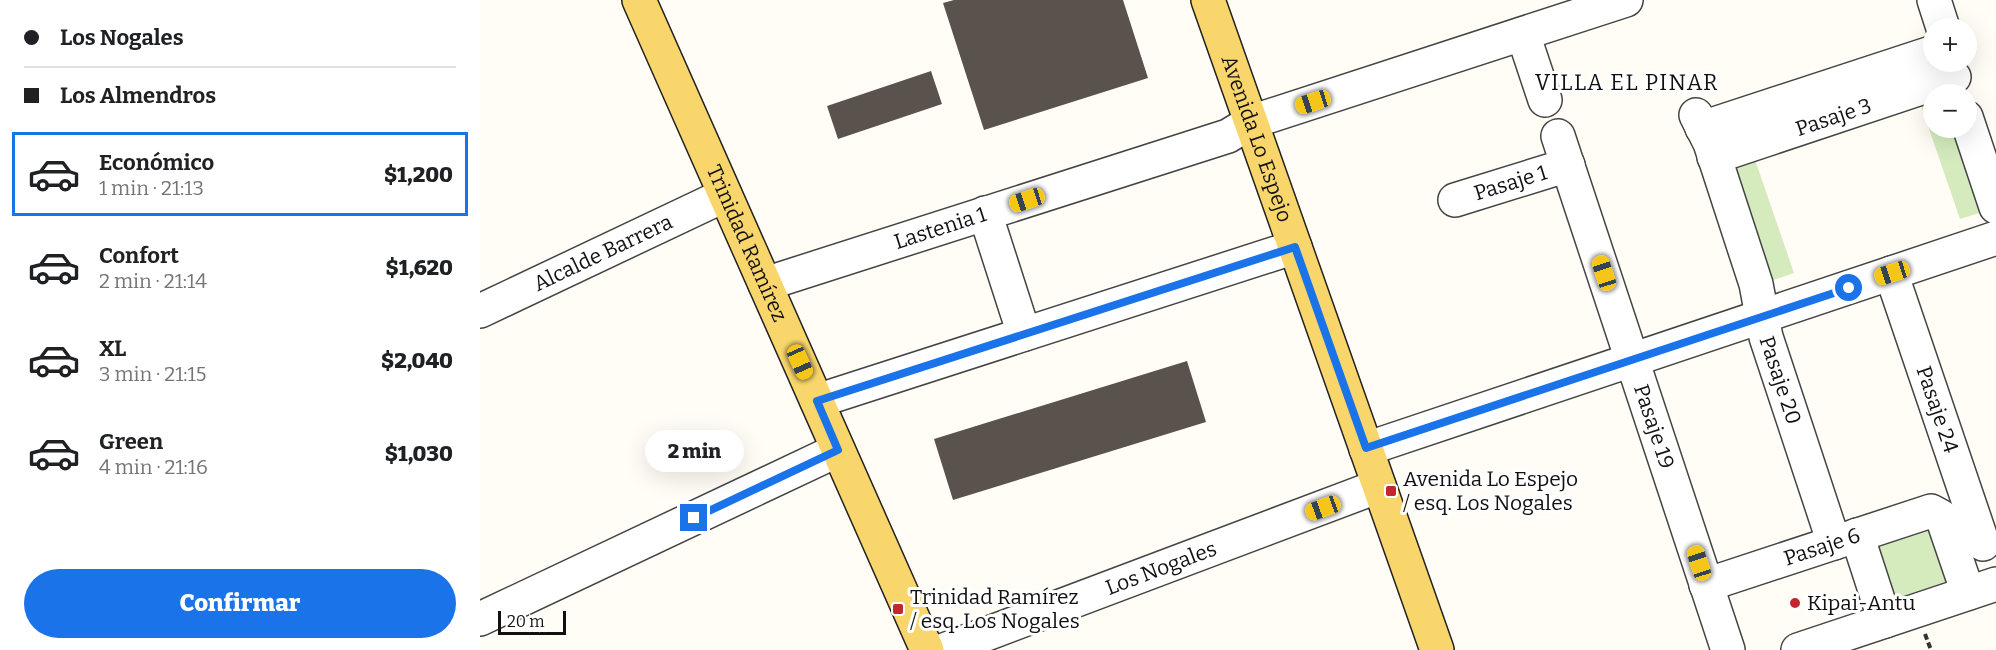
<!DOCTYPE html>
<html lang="es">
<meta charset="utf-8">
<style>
:root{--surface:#fff;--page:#f2f2f2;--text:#202124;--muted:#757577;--line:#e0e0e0;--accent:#1a73e8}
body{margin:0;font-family:Bitter,serif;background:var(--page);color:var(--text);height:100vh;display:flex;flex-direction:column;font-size:22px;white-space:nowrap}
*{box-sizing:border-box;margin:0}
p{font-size:20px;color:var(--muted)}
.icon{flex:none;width:33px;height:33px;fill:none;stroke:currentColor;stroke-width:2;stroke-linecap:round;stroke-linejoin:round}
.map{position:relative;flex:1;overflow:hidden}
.drawer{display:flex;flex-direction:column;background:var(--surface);width:480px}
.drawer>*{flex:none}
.hud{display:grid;align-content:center;height:132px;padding:0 24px;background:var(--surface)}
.fabs{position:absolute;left:1443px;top:18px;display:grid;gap:12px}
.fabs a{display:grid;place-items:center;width:54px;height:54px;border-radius:50%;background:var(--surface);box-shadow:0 6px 24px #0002;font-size:30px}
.scale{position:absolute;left:18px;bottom:15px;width:68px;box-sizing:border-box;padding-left:6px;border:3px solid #111;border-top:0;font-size:16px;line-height:21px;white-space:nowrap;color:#111;-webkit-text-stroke:4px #fff;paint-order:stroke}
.end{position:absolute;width:27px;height:27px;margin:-14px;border:8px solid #1a73e8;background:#fff;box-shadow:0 0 0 3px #fff}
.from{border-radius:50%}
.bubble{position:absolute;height:42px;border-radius:21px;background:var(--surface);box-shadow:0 6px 24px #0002;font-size:20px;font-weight:800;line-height:42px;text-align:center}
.car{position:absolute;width:18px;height:36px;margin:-18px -9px;border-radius:8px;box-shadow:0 0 4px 2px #0007;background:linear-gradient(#f5c518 24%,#345 0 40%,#f5c518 0 76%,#345 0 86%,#f5c518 0)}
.hud b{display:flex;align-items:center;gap:21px;height:57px;font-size:22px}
.hud b+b{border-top:2px solid var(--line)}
.hud i{width:15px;height:15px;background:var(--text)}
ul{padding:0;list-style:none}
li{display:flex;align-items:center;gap:18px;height:84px;margin:0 12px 9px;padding:0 12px;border:3px solid transparent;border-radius:0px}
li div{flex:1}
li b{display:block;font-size:22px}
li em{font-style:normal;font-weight:800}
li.current{border-color:var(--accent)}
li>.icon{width:54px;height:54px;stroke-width:1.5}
.action{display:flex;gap:12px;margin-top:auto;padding:12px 24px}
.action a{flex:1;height:69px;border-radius:36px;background:var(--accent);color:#fff;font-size:24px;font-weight:800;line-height:69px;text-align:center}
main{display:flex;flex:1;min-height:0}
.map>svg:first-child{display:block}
.green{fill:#d5ebbd}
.building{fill:#5a524d}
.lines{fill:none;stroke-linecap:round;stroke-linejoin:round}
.minor-casing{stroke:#444;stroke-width:36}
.major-casing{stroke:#222;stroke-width:36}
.path{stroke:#333;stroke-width:4;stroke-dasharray:6 3;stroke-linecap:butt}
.minor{stroke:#fff;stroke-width:33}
.major{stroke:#f9d66b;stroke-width:33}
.route{stroke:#1a73e8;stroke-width:8}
.poi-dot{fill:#c4262e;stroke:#fff;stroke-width:2}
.labels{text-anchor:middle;stroke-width:6;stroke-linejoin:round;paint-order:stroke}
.street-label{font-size:21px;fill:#111;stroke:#fff}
.poi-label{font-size:21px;fill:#111;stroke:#fff;text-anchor:start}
.neighbourhood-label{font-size:22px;letter-spacing:1.5px;fill:#111;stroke:#fff}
</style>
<main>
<section class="drawer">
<div class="hud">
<b><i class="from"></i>Los Nogales</b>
<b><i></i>Los Almendros</b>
</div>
<ul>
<li class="current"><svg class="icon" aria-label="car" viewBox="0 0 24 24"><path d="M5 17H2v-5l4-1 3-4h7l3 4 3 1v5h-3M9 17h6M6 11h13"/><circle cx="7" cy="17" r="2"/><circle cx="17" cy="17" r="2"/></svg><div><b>Económico</b><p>1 min · 21:13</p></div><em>$1,200</em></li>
<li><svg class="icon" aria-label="car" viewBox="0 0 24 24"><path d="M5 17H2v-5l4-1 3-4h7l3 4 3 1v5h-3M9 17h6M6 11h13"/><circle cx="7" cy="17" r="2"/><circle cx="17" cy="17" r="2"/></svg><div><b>Confort</b><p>2 min · 21:14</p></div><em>$1,620</em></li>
<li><svg class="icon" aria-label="car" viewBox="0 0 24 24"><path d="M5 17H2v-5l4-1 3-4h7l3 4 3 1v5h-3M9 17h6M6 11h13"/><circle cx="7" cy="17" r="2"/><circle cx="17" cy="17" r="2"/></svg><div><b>XL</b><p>3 min · 21:15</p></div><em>$2,040</em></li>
<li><svg class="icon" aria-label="car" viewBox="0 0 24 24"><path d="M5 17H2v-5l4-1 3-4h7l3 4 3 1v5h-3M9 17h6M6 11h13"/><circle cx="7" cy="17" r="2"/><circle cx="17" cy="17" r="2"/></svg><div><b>Green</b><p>4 min · 21:16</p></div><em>$1,030</em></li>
</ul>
<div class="action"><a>Confirmar</a></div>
</section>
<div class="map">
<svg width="1516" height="650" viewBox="0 0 1516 650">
<rect width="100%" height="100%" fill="#fffdf5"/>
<!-- green -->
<path class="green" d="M1453 95 1454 128H1481L1509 210 1480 219 1439 100Z
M1273 154 1314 273 1285 283 1244 163Z
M1455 525 1478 587 1408 610 1389 548Z"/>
<!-- building -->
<path class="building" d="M474 0H643L668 78 504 130 463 3Z
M451 71 462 104 358 139 347 106Z
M707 361 726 422 473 500 454 439Z"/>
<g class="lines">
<defs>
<g id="minor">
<path d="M1454 0 1463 28"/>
<path d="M1043 34 1065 100"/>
<path id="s1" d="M1216 115 1230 143 1276 284 1286 337 1354 543"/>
<path d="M1486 117 1516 207"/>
<path d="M1222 128 1454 52"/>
<path id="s2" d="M1078 136 1248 650"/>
<path id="s3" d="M1234 157 1474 77"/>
<path id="s4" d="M975 200 1088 165"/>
<path d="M505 213 544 334"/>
<path id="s5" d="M1411 273 1503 544"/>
<path id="s6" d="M285 284 748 136 771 122 1146 0"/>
<path id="s7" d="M0 311 245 195"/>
<path d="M337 401 815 247"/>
<path d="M886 449 1516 238"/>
<path d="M1377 535 1405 621"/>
<path id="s8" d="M1226 585 1451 511 1462 517 1488 593"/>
<path d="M0 619 358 450"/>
<path id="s9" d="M464 650 899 486"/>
<path d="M1318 650 1516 584"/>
</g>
<g id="major">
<path id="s10" d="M159 0 447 650"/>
<path id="s11" d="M728 0 957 650"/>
</g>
</defs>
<!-- minor casing -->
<use href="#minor" class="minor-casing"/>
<!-- major casing -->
<use href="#major" class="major-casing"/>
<!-- path -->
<path class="path" d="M1445 634 1451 650"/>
<!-- minor -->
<use href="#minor" class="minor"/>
<!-- major -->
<use href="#major" class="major"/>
</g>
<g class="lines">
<!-- route -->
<path class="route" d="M214 518 358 450 337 401 815 247 886 448 1369 288"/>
</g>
<!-- markers -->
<g class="poi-dot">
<rect x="905" y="485" width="12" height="12" rx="3"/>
<circle cx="1315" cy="603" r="6"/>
<rect x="412" y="603" width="12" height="12" rx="3"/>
</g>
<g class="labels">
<!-- street labels -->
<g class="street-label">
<text dy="7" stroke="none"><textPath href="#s3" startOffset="126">Pasaje 3</textPath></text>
<text dy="7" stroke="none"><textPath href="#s11" startOffset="147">Avenida Lo Espejo</textPath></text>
<text dy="7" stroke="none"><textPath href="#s4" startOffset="58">Pasaje 1</textPath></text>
<text dy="7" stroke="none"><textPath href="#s6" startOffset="184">Lastenia 1</textPath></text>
<text dy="7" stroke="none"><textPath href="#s10" startOffset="266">Trinidad Ramírez</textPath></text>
<text dy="7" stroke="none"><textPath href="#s7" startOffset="136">Alcalde Barrera</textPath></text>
<text dy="7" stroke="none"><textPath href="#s1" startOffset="279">Pasaje 20</textPath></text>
<text dy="7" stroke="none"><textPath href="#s5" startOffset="144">Pasaje 24</textPath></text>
<text dy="7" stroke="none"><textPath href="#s2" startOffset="306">Pasaje 19</textPath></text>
<text dy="7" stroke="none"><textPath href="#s8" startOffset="122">Pasaje 6</textPath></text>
<text dy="7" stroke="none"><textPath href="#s9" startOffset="232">Los Nogales</textPath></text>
</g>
<!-- poi labels -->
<g class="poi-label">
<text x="923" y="486">Avenida Lo Espejo<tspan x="923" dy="24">/ esq. Los Nogales</tspan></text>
<text x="430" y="604">Trinidad Ramírez<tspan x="430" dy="24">/ esq. Los Nogales</tspan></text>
<text x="1327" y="610">Kipai-Antu</text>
</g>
<!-- neighbourhood labels -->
<g class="neighbourhood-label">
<text x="1147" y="90">VILLA EL PINAR</text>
</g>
</g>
</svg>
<div class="fabs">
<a>+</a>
<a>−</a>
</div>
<div class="scale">20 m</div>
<i class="end from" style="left:1369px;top:288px"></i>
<i class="end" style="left:214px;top:518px"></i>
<div class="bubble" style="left:165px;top:430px;width:99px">2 min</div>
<i class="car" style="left:833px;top:102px;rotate:252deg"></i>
<i class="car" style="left:547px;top:200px;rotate:252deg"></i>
<i class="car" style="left:1124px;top:273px;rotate:342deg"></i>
<i class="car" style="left:1412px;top:273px;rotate:252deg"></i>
<i class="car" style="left:320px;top:362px;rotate:156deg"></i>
<i class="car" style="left:843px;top:508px;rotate:250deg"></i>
<i class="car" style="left:1219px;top:563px;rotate:342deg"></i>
</div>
</main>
